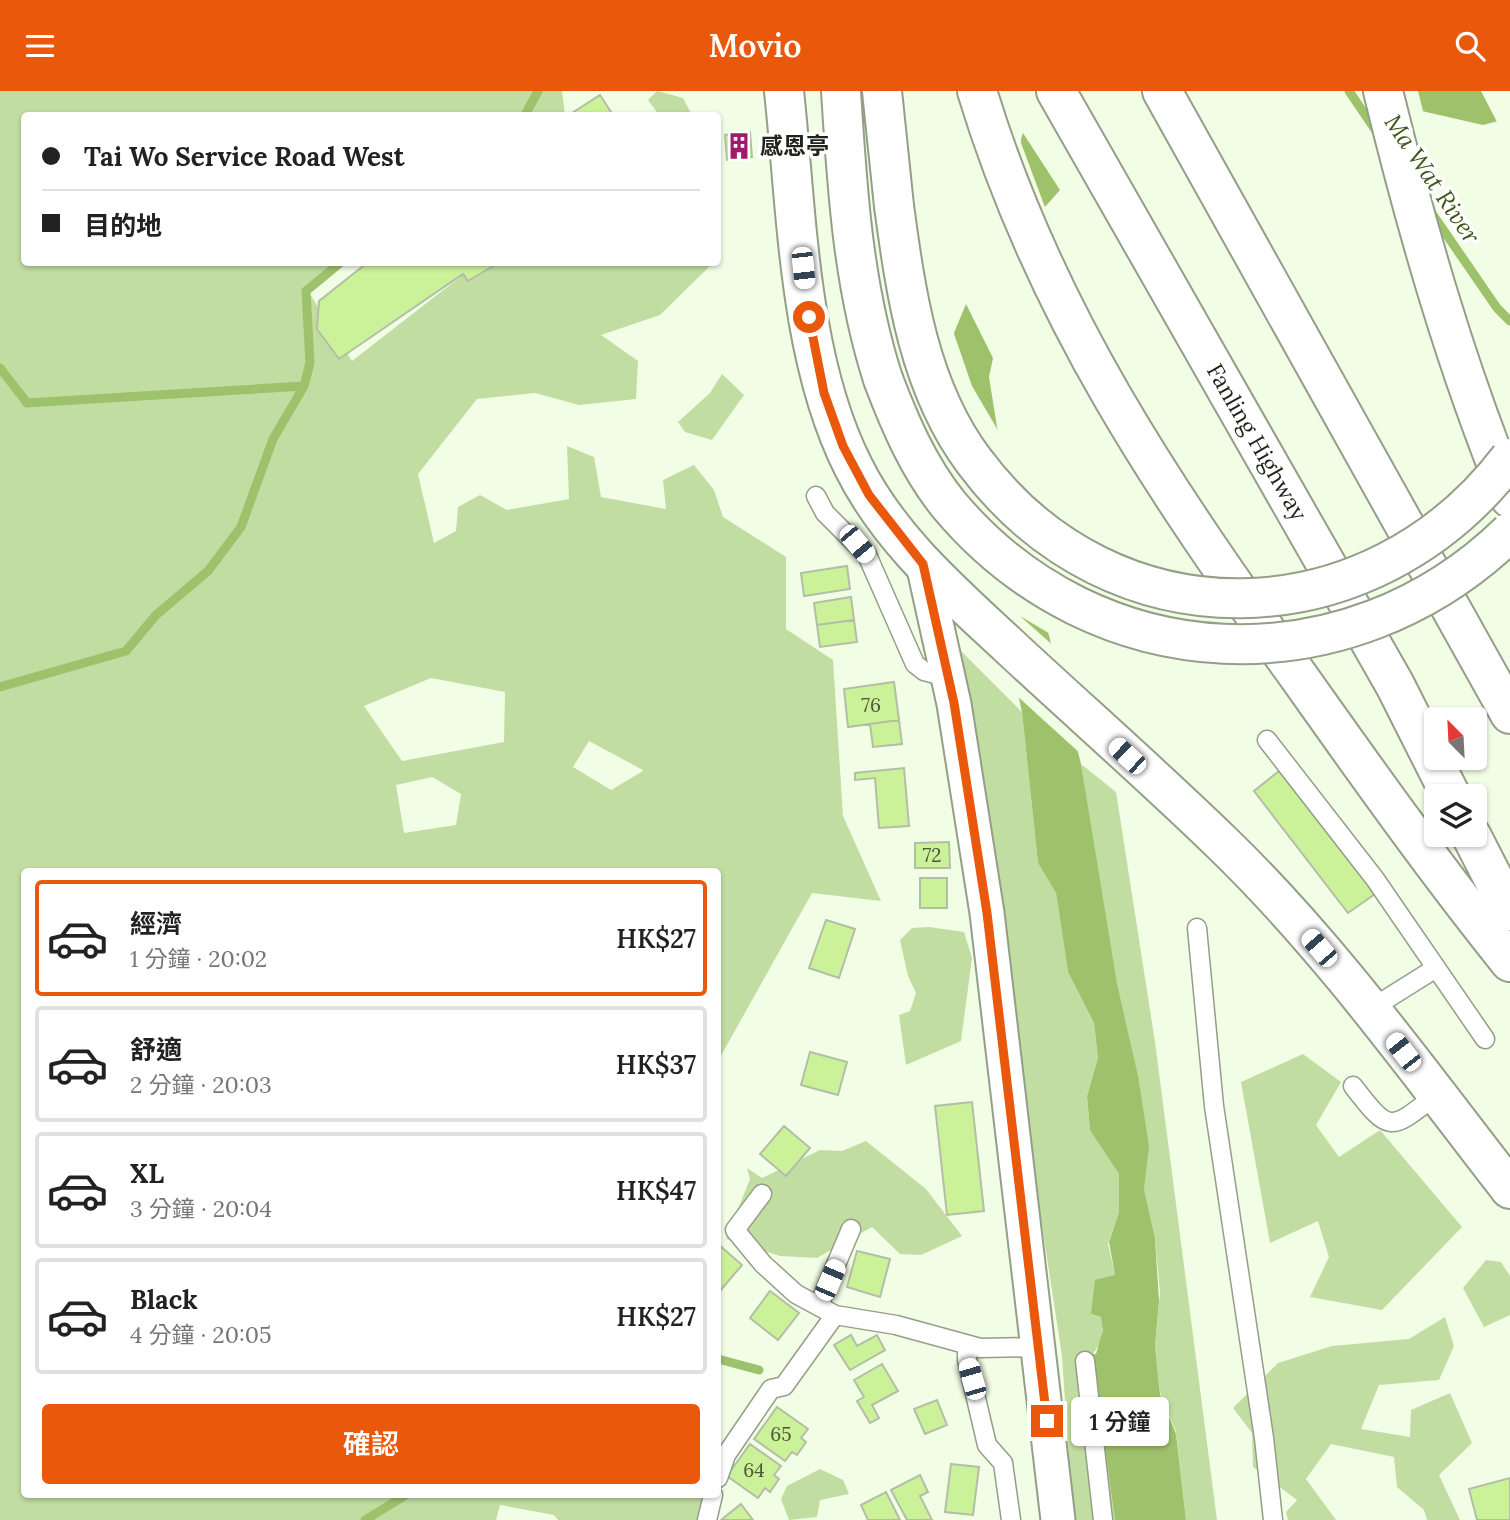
<!DOCTYPE html>
<html lang="zh-TW">
<meta charset="utf-8">
<style>
:root{--surface:#fff;--page:#f6f6f6;--text:#222;--muted:#767676;--line:#e0e0e0;--accent:#ea580c}
body{margin:0;font-family:Lora,"Noto Sans TC",serif;background:var(--page);color:var(--text);height:100vh;display:flex;flex-direction:column;font-size:26px;white-space:nowrap}
*{box-sizing:border-box;margin:0}
p{font-size:23px;color:var(--muted)}
.icon{flex:none;width:38px;height:38px;fill:none;stroke:currentColor;stroke-width:2;stroke-linecap:round;stroke-linejoin:round}
.map{position:relative;flex:1;overflow:hidden}
.panel{position:absolute;left:21px;top:777px;width:700px;height:630px;display:flex;flex-direction:column;background:var(--surface);border-radius:7px;box-shadow:0 2px 5px #0004}
.panel>*{flex:none}
.banner{position:absolute;left:21px;top:21px;width:700px;height:154px;border-radius:7px;box-shadow:0 2px 5px #0004;display:grid;align-content:center;height:154px;padding:0 21px;background:var(--surface)}
.needle{width:46px;rotate:336deg}
.tools{position:absolute;left:1424px;top:616px;display:grid;gap:14px}
.tools a{display:grid;place-items:center;width:63px;height:63px;border-radius:7px;background:var(--surface);box-shadow:0 2px 5px #0004;font-size:35px}
.end{position:absolute;width:32px;height:32px;margin:-16px;border:9px solid #ea580c;background:#fff;box-shadow:0 0 0 4px #fff}
.from{border-radius:50%}
.bubble{position:absolute;height:49px;border-radius:7px;background:var(--surface);box-shadow:0 2px 5px #0004;font-size:23px;font-weight:600;line-height:49px;text-align:center}
.car{position:absolute;width:21px;height:42px;margin:-21px -10px;border-radius:9px;box-shadow:0 0 5px 2px #0007;background:linear-gradient(#fff 24%,#345 0 40%,#fff 0 76%,#345 0 86%,#fff 0)}
.banner b{display:flex;align-items:center;gap:24px;height:66px;font-size:26px}
.banner b+b{border-top:2px solid var(--line)}
.banner i{width:18px;height:18px;background:var(--text)}
ul{padding:12px 0 0;list-style:none}
li{display:flex;align-items:center;gap:21px;height:116px;margin:0 14px 10px;padding:0 7px;border:4px solid var(--line);border-radius:7px}
li div{flex:1}
li b{display:block;font-size:26px}
li em{font-style:normal;font-weight:600}
li.on{border-color:var(--accent)}
li>.icon{width:63px;height:63px;stroke-width:1.5}
.action{display:flex;gap:14px;margin-top:auto;padding:14px 21px}
.action a{flex:1;height:80px;border-radius:7px;background:var(--accent);color:#fff;font-size:28px;font-weight:600;line-height:80px;text-align:center}
header{display:flex;justify-content:space-between;align-items:center;height:91px;padding:0 21px;background:var(--accent);color:#fff;font-size:32px;font-weight:600}
.map>svg:first-child{display:block}
.green{fill:#c2dda1;fill-rule:evenodd}
.water{fill:#9ec26b}
.pier{fill:#f2fde5}
.lines{fill:none;stroke-linecap:round;stroke-linejoin:round}
.stream{stroke:#9ec26b;stroke-width:9}
.building{fill:#ccf299;stroke:#b3bea7;stroke-width:2}
.lane-casing{stroke:#949e88;stroke-width:21}
.street-casing{stroke:#949e88;stroke-width:37}
.secondary-casing{stroke:#949e88;stroke-width:42}
.highway-casing{stroke:#949e88;stroke-width:42}
.lane{stroke:#fff;stroke-width:18}
.street{stroke:#fff;stroke-width:33}
.secondary{stroke:#fff;stroke-width:38}
.highway{stroke:#fff;stroke-width:38}
.highway-bridge-casing{stroke:#949e88;stroke-width:42;stroke-linecap:butt}
.highway-bridge{stroke:#fff;stroke-width:38}
.route{stroke:#ea580c;stroke-width:9}
.labels{text-anchor:middle;stroke-width:7;stroke-linejoin:round;paint-order:stroke}
.number-label{font-size:19px;fill:#4a573a}
.poi-label{font-size:23px;font-weight:bold;fill:#1f231b;stroke:#fff;text-anchor:start}
.street-label{font-size:23px;fill:#1f231b;stroke:#fff}
.water-label{font-size:24px;font-style:italic;fill:#41581b;stroke:#fff}
</style>
<header><svg class="icon" aria-label="menu" viewBox="0 0 24 24"><path d="M4 6h16M4 12h16M4 18h16"/></svg>Movio<svg class="icon" aria-label="search" viewBox="0 0 24 24"><circle cx="10" cy="10" r="6"/><path d="M15 15l6 6"/></svg></header>
<div class="map">
<svg width="1510" height="1429" viewBox="0 0 1510 1429">
<rect width="100%" height="100%" fill="#f2fde5"/>
<!-- green -->
<path class="green" d="M0 0H562L565 24H24V172H339L308 200 352 270 478 172H713L660 224 601 244 638 270 636 308 579 314 535 302 477 308 418 383 434 452 456 440 458 416 480 404 507 419 569 408 567 355 594 366 601 406 666 418 663 389 694 374 714 399 723 426 786 466V538L833 569 843 725 881 810 812 802 718 970V780H24V1404H706L700 1429H558L554 1424 500 1414 496 1429H0ZM431 587 505 601 504 651 402 670 364 615ZM589 650 643 679V680L611 699 573 676ZM432 686 461 703 456 734 404 742 396 694Z
M657 0 683 7 692 24H659L648 9Z
M722 283 744 304 712 349 685 341 678 331 710 302Z
M953 552 1022 621 1038 772 1056 802 1068 881 1094 932 1098 967 1087 1005 1090 1038 1119 1083V1121L1108 1153 1115 1184 1091 1223 1104 1227 1101 1251 1092 1264 1115 1429H1073L1062 1265Z
M1081 673 1116 701 1155 951 1217 1429H1186L1176 1341 1160 1301 1155 1255 1160 1202 1155 1147 1144 1098Z
M929 836 964 841 972 867 961 950 906 974 899 924 910 920 916 902 908 885 900 849 912 837Z
M1303 963 1341 991 1316 1034 1339 1066 1380 1039 1462 1136 1382 1219 1310 1206 1329 1166 1318 1130 1270 1152 1241 991Z
M866 1050 926 1098 962 1145 921 1164 900 1163 872 1136 817 1167 780 1165 726 1148 750 1088 747 1077 762 1087 820 1059 842 1060Z
M1486 1169 1501 1171 1510 1185V1224L1484 1236 1463 1197Z
M1445 1226 1454 1255 1439 1289 1379 1294 1361 1338 1410 1346 1411 1319 1450 1302 1472 1352 1439 1384 1460 1429H1427L1424 1419 1397 1396 1394 1366 1331 1353 1306 1388 1336 1429H1288L1286 1421 1297 1409 1253 1376 1252 1342 1233 1317 1278 1272 1332 1255 1409 1248Z
M820 1378 843 1389 849 1403 820 1409 817 1426 789 1429 781 1408 787 1395Z"/>
<!-- water -->
<path class="water" d="M1371 0H1510V27L1483 34 1400 15Z
M1023 42 1060 99 1045 116 1016 63Z
M966 213 993 267 989 286 997 336 1081 673 1117 893 1138 985 1149 1055 1144 1098 1155 1147 1159 1210 1155 1255 1160 1303 1176 1343 1186 1429H1115L1092 1263H1096L1103 1239 1101 1226 1091 1223 1095 1189 1115 1184 1109 1151 1119 1121V1083L1090 1039 1087 1005 1098 967 1094 932 1068 881 1056 802 1038 772 1022 621 944 266Z"/>
<!-- pier -->
<path class="pier" d="M1367 0H1418L1424 24 1399 19Z
M1481 0H1510V30L1498 33Z
M1021 39V52L1046 119 1041 117 1013 64Z
M952 237 972 295 1003 348 1052 544 1020 525 1056 557 1082 664 1015 603 940 267Z"/>
<g class="lines">
<!-- stream -->
<path class="stream" d="M1349 0 1376 40
M525 24 538 0
M1431 121 1497 217 1510 230
M0 277 27 312 304 295
M0 596 126 560 156 524 208 480 241 436 273 348 304 295 310 272 306 200 340 172
M718 1268 759 1279
M365 1429 406 1404"/>
</g>
<!-- building -->
<path class="building" d="M600 4 613 24H569Z
M750 41 752 66 727 69 725 44Z
M367 172H498L468 190 463 183 339 268 317 238 319 210Z
M847 475 850 498 804 505 801 482Z
M851 506 854 529 817 534 814 512Z
M854 529 857 551 820 556 817 534Z
M894 591 899 629 848 636 844 598Z
M899 629 902 653 873 656 870 633Z
M904 677 909 735 879 737 875 687 855 689V682Z
M1279 680 1375 803 1348 822 1254 700Z
M949 751 950 777H915V752Z
M920 787H947V817H920Z
M826 829 855 838 839 887 809 877Z
M810 961 847 971 838 1004 801 994Z
M972 1011 984 1120 947 1124 935 1015Z
M784 1035 810 1057 786 1085 760 1063Z
M718 1153 742 1174 720 1200 718 1199Z
M857 1160 890 1168 880 1206 847 1196Z
M770 1200 799 1222 778 1249 750 1227Z
M851 1244 857 1255 877 1244 885 1259 850 1279 834 1254Z
M882 1273 898 1300 872 1314 879 1327 870 1332 857 1310 864 1306 854 1289Z
M937 1309 947 1334 925 1343 914 1318Z
M777 1316 808 1338 801 1347 806 1351 797 1364 792 1361 785 1370 754 1348Z
M750 1353 781 1375 774 1384 779 1388 770 1401 765 1397 758 1407 727 1385Z
M951 1373 979 1376 973 1424 945 1421Z
M920 1384 928 1401 920 1405 932 1429H907L891 1399Z
M1510 1387V1429H1477L1469 1398Z
M886 1401 900 1429H868L861 1414Z
M741 1413 753 1429H721Z"/>
<g class="lines">
<defs>
<path id="lane" d="M816 405 825 422 867 464 915 573 924 580 947 586
M1267 649 1375 788 1485 948
M1197 837 1214 1015 1264 1347 1273 1429
M1369 919 1436 877
M1353 995C1390 1043 1390 1040 1436 1004
M762 1103 735 1139 763 1173 796 1203 835 1224 896 1234 980 1257 1039 1256
M819 1214 851 1138
M967 1254V1269L987 1354 1003 1372 1011 1429
M1085 1270 1103 1429
M718 1387 726 1364 771 1298 784 1295 835 1224
M707 1429 713 1404"/>
<path id="street" d="M923 473 954 613 987 822 1058 1429"/>
<path id="secondary" d="M784 0C797 120 798 266 853 375 889 448 951 501 1009 555 1080 621 1152 684 1221 751 1329 855 1418 980 1510 1098"/>
<path id="highway" d="M841 0C847 97 853 195 883 288
M882 0 894 115
M977 0C1045 224 1164 398 1299 586 1367 682 1436 779 1510 871
M1056 0 1395 594 1451 705
M1162 0 1510 623
M1383 0C1417 139 1456 275 1510 407
M1471 744 1510 820"/>
</defs>
<!-- lane casing -->
<use href="#lane" class="lane-casing"/>
<!-- street casing -->
<use href="#street" class="street-casing"/>
<!-- secondary casing -->
<use href="#secondary" class="secondary-casing"/>
<!-- highway casing -->
<use href="#highway" class="highway-casing"/>
<!-- lane -->
<use href="#lane" class="lane"/>
<!-- street -->
<use href="#street" class="street"/>
<!-- secondary -->
<use href="#secondary" class="secondary"/>
<!-- highway -->
<use href="#highway" class="highway"/>
<defs>
<path id="highway-bridge" d="M894 115C906 203 919 297 974 370 1113 557 1371 550 1510 367
M883 288C900 333 919 377 949 414 1096 589 1347 600 1510 441"/>
</defs>
<!-- highway-bridge casing -->
<use href="#highway-bridge" class="highway-bridge-casing"/>
<!-- highway-bridge -->
<use href="#highway-bridge" class="highway-bridge"/>
</g>
<g class="lines">
<!-- route -->
<path class="route" d="M809 226 824 302 843 355 869 404 923 473 954 612 987 822 1047 1330"/>
</g>
<!-- icons -->
<defs>
<symbol id="building-bare" viewBox="-9 -9 18 18"><path d="M-4-6H4V6H1V3H-1V6H-4ZM-2.5-4.3h1.7v1.8h-1.7ZM.8-4.3h1.7v1.8H.8ZM-2.5-1h1.7V.8h-1.7ZM.8-1h1.7V.8H.8Z" fill="#a01a69" stroke="#fff" stroke-width="2.5" paint-order="stroke"/></symbol>
</defs>
<g fill-rule="evenodd">
<use href="#building-bare" x="720" y="36" width="38" height="38"/>
</g>
<g class="labels">
<!-- number labels -->
<g class="number-label">
<text x="871" y="621">76</text>
<text x="932" y="771">72</text>
<text x="781" y="1350">65</text>
<text x="754" y="1386">64</text>
</g>
<!-- poi labels -->
<g class="poi-label">
<text x="760" y="63">感恩亭</text>
</g>
<!-- street labels -->
<g class="street-label">
<text transform="translate(1257 351) rotate(60)" y="8">Fanling Highway</text>
</g>
<!-- water labels -->
<g class="water-label">
<text transform="translate(1432 88) rotate(56)" y="8">Ma Wat River</text>
</g>
</g>
</svg>
<div class="tools">
<a><svg class="needle" viewBox="-14 -14 28 28"><path d="M0-13l5 13h-10z" fill="#e53935"/><path d="M0 13l5-13h-10z" fill="#767676"/></svg></a>
<a><svg class="icon" aria-label="layers" viewBox="0 0 24 24"><path d="M12 4l9 5-9 5-9-5zM3 14l9 5 9-5"/></svg></a>
</div>
<i class="end from" style="left:809px;top:226px"></i>
<i class="end" style="left:1047px;top:1330px"></i>
<div class="bubble" style="left:1071px;top:1306px;width:98px">1 分鐘</div>
<i class="car" style="left:803px;top:177px;rotate:174deg"></i>
<i class="car" style="left:857px;top:453px;rotate:140deg"></i>
<i class="car" style="left:1127px;top:665px;rotate:313deg"></i>
<i class="car" style="left:1319px;top:857px;rotate:319deg"></i>
<i class="car" style="left:1403px;top:961px;rotate:322deg"></i>
<i class="car" style="left:830px;top:1189px;rotate:23deg"></i>
<i class="car" style="left:972px;top:1288px;rotate:344deg"></i>
<div class="banner">
<b><i class="from"></i>Tai Wo Service Road West</b>
<b><i></i>目的地</b>
</div>
<section class="panel">
<ul>
<li class="on"><svg class="icon" aria-label="car" viewBox="0 0 24 24"><path d="M5 17H2v-5l4-1 3-4h7l3 4 3 1v5h-3M9 17h6M6 11h13"/><circle cx="7" cy="17" r="2"/><circle cx="17" cy="17" r="2"/></svg><div><b>經濟</b><p>1 分鐘 · 20:02</p></div><em>HK$27</em></li>
<li><svg class="icon" aria-label="car" viewBox="0 0 24 24"><path d="M5 17H2v-5l4-1 3-4h7l3 4 3 1v5h-3M9 17h6M6 11h13"/><circle cx="7" cy="17" r="2"/><circle cx="17" cy="17" r="2"/></svg><div><b>舒適</b><p>2 分鐘 · 20:03</p></div><em>HK$37</em></li>
<li><svg class="icon" aria-label="car" viewBox="0 0 24 24"><path d="M5 17H2v-5l4-1 3-4h7l3 4 3 1v5h-3M9 17h6M6 11h13"/><circle cx="7" cy="17" r="2"/><circle cx="17" cy="17" r="2"/></svg><div><b>XL</b><p>3 分鐘 · 20:04</p></div><em>HK$47</em></li>
<li><svg class="icon" aria-label="car" viewBox="0 0 24 24"><path d="M5 17H2v-5l4-1 3-4h7l3 4 3 1v5h-3M9 17h6M6 11h13"/><circle cx="7" cy="17" r="2"/><circle cx="17" cy="17" r="2"/></svg><div><b>Black</b><p>4 分鐘 · 20:05</p></div><em>HK$27</em></li>
</ul>
<div class="action"><a>確認</a></div>
</section>
</div>
